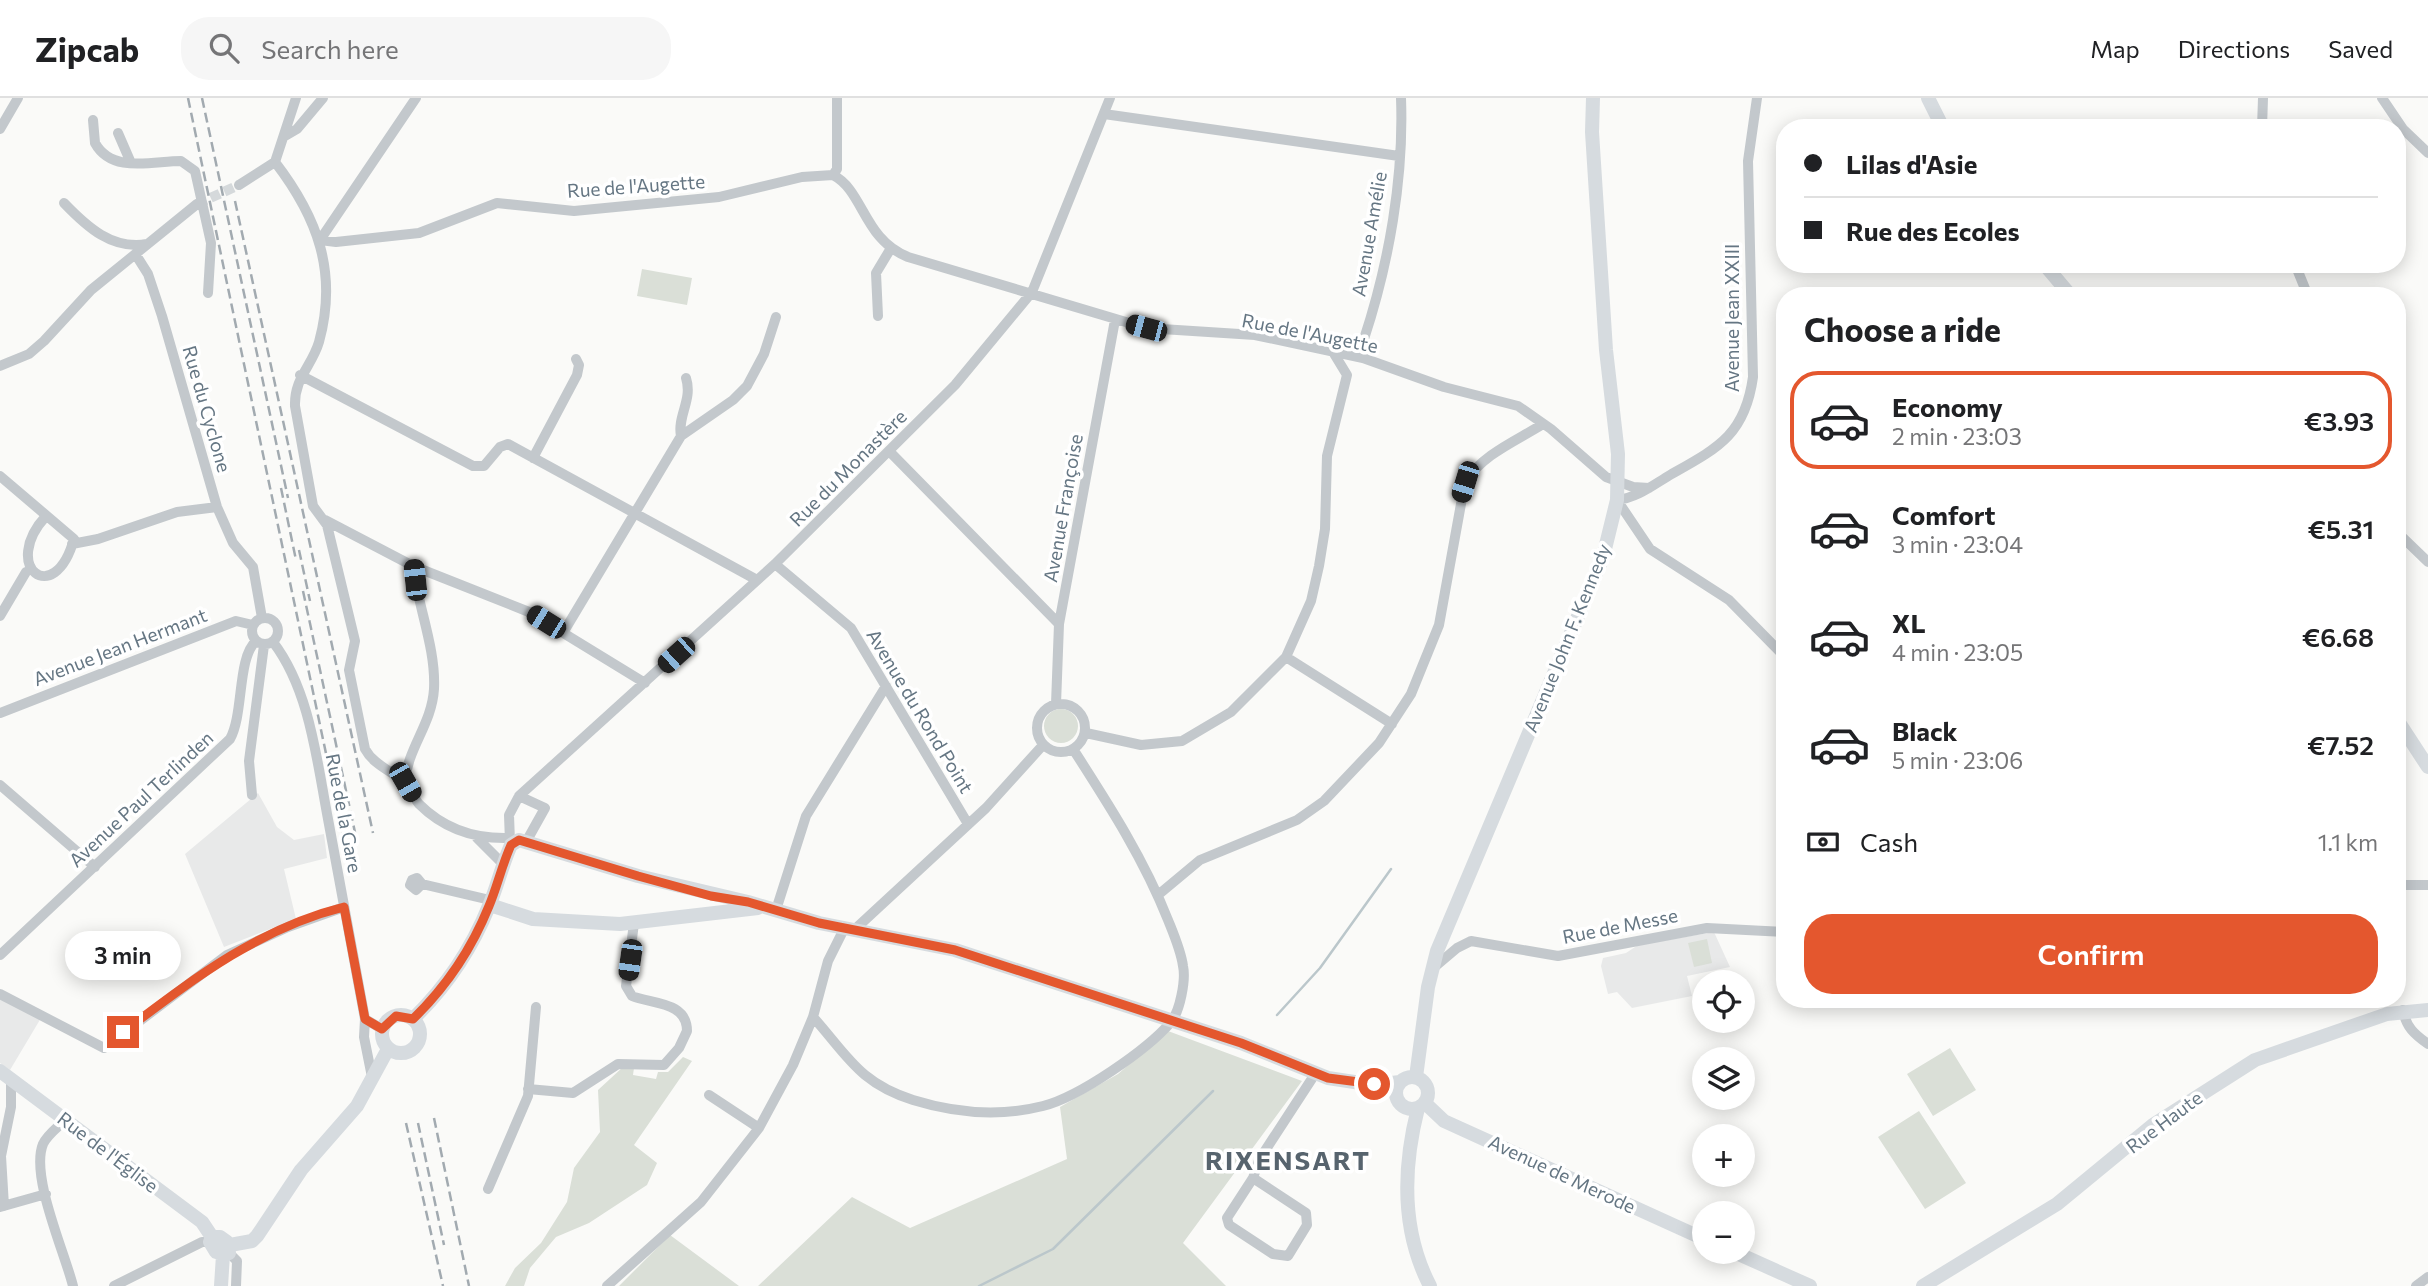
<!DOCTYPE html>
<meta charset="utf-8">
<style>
:root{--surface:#fff;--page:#f6f6f6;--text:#202124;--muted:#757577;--line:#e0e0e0;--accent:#e4572e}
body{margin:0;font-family:Commissioner,sans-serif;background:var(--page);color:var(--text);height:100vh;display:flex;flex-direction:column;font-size:26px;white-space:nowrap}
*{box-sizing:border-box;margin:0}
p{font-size:23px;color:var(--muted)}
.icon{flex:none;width:38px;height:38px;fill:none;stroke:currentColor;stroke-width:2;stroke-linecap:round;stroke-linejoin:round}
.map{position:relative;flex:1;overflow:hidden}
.side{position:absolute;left:1776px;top:189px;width:630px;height:721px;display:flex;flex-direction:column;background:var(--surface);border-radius:28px;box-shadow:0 4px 18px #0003}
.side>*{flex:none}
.guide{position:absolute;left:1776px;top:21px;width:630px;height:154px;border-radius:28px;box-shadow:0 4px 18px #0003;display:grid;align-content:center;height:154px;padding:0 28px;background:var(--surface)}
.tools{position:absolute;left:1692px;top:872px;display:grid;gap:14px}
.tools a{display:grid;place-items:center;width:63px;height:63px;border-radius:50%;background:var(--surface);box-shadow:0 4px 18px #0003;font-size:35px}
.end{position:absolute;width:32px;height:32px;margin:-16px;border:9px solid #e4572e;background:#fff;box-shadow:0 0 0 4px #fff}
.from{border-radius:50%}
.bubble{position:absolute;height:49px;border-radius:24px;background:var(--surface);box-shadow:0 4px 18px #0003;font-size:23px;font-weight:600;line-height:49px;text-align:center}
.car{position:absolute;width:21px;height:42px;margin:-21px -10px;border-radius:9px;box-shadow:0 0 5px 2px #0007;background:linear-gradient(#222 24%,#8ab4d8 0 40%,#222 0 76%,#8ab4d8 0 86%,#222 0)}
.guide b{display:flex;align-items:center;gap:24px;height:66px;font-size:26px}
.guide b+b{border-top:2px solid var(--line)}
.guide i{width:18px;height:18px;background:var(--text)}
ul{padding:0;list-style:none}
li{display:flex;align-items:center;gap:21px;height:98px;margin:0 14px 10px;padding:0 14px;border:4px solid transparent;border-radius:28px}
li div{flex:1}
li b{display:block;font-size:26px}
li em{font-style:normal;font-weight:600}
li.current{border-color:var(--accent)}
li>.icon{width:63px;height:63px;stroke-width:1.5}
h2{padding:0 28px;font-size:32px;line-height:84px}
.pay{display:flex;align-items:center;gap:18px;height:77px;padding:0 28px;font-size:26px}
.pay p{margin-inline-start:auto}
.primary-button{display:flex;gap:14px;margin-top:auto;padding:14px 28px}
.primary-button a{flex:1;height:80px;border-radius:28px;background:var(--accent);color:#fff;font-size:28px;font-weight:600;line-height:80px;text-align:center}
header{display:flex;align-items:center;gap:42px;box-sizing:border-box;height:98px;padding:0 35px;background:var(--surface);border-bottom:2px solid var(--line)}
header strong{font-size:33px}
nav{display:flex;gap:38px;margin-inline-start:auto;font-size:24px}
.search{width:490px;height:63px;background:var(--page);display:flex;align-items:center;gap:18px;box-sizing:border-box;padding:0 24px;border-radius:28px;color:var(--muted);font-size:26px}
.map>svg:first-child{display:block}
.built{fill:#e8e9e9}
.green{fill:#dadfd7}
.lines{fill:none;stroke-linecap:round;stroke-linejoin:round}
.stream{stroke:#bbc7cb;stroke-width:2.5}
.street-tunnel{stroke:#d5d9db;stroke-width:10;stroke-dasharray:10 5;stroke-linecap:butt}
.street{stroke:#c3c8cc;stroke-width:10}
.secondary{stroke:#d6dbdf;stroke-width:14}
.rail{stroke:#a2aab0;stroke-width:2.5;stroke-dasharray:10 5;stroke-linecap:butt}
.route{stroke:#e4572e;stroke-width:9}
.labels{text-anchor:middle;stroke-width:7;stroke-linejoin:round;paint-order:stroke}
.street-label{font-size:19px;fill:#657683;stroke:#fff}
.district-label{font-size:26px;font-weight:bold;letter-spacing:2px;fill:#57646e;stroke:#fff}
</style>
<header>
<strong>Zipcab</strong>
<div class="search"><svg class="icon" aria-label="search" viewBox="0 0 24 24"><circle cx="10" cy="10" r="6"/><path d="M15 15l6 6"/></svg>Search here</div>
<nav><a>Map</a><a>Directions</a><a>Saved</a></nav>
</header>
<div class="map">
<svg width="2428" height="1188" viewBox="0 0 2428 1188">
<rect width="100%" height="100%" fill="#fafaf8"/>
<!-- built -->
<path class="built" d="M258 695 277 729 294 742 324 736 327 760 284 771 296 821 224 849 185 756Z
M1714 834 1730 869 1687 878 1692 898 1632 910 1617 894 1608 896 1601 868 1603 860 1626 855 1638 847Z
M0 899 41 920 10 972 0 965Z"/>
<!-- green -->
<path class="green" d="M642 171 692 180 687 207 637 198Z
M1044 628a17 17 0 1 1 34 0a17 17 0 1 1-34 0Z
M1707 841 1712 865 1694 869 1688 845Z
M1168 933 1302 983 1183 1145 1226 1188H758L852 1099 910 1130 1067 1061 1060 1009 1118 976Z
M1950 950 1976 992 1933 1018 1907 976Z
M683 959 692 963 634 1047 657 1065 647 1087 589 1125 556 1139 530 1170 524 1188H505L515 1170 541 1145 567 1104 574 1070 600 1034 598 992 623 969 634 970 633 977 656 981 658 974H668Z
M1919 1013 1966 1085 1925 1111 1878 1039Z
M670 1137 739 1188H619Z"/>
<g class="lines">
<!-- stream -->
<path class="stream" d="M1277 917 1320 870 1391 771
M979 1188 1053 1151 1213 993"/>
<!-- street-tunnel -->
<path class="street-tunnel" d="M197 106 239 87"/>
<!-- street -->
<path class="street" d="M1757 0 1748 63 1753 279C1745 337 1718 350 1670 377 1653 387 1637 400 1617 402L1650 451 1729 502 1785 559
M2382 0 2403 31 2428 55
M1104 16 1399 58
M93 22 95 45C112 76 153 63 181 63L195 73 211 145 208 195
M2262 30 2263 0
M0 31 18 0
M118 35 131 65
M285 38 297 31 323 0
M275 64C318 120 338 175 319 244 312 268 294 280 295 308L313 408 327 427 355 543 349 572 365 651C373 666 391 673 403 683 410 689 413 699 419 706 444 731 475 741 509 740
M275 64 296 0
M833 77 837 71V0
M239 87 275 64
M64 105C87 129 112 152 147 146
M320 142 336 144 419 135 497 105 574 113 719 99 802 79 833 77C864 93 863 141 908 159L1146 230 1255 237 1363 260 1444 289 1518 308 1551 331 1606 379 1633 389 1649 390
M320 142 416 0
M136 157 148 176 162 218 217 409 233 445 253 469 262 520
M2295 166 2308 198
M878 218 876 175 891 150
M1333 254 1343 248 1361 245 1364 241C1389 165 1404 80 1401 0
M0 268 29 256 44 243 91 192 197 106
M300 277 473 368H484L500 349 508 346 757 482
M681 338C677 318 693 302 686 280
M890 354 1059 526
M533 360 577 277 579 267 576 261
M0 378 74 441C54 512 0 468 46 418
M325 422 413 468 529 514 645 585
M2398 435 2428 464
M72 446 98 441 177 414 217 409
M775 466 851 530 968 726
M0 518 26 474
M252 533a13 13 0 1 1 26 0a13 13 0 1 1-26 0Z
M563 535 681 338 733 302 747 288 764 256 776 219
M273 544C310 592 317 664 328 721 341 788 353 855 365 921L382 931
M1286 559 1392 626
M1037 630a24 24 0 1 1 48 0a24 24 0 1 1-48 0Z
M1056 606 1059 526 1115 222
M0 615 236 523 253 527
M1086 635 1141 647 1182 643 1231 614 1286 559 1311 503 1319 468 1325 431 1327 358 1347 277 1333 254
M405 684C407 651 432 626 434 591 436 550 418 509 413 468
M0 687 95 769
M252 697 249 663 264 547
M519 698 775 466 955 287 1032 194 1110 0
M477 740 503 766
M510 744 509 717 519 698 545 710 526 744
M422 786 416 792 410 787 412 782 417 780 422 786 490 802
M2398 787H2428
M1158 797 1200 762 1297 722 1324 703 1379 645 1411 596 1439 527 1465 384C1483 356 1516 343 1543 326
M776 812 806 718 886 588
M853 833 986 710 1043 647
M0 857 230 641C244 616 237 560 256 543
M1431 872 1457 850 1471 843 1558 858 1707 830 1785 834
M0 896 104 950 227 857 288 829 344 809
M2403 912C2406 929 2414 936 2428 946
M813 919C847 957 859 985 913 1002 955 1015 999 1019 1043 1008 1079 999 1147 952 1171 924 1180 913 1186 882 1183 868 1181 853 1174 837 1168 822 1144 761 1109 707 1073 651
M365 921 364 939 372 979
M528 991 573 995 618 966 664 967 679 950 687 933C687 903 651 906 632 898L626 888 634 825
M709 997 759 1030
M65 1022C58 1029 47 1037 43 1046 30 1078 65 1155 73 1188
M1253 1080 1306 1115 1307 1127 1288 1158 1273 1156 1229 1127 1227 1120 1253 1080 1259 1062 1315 976
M488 1091 528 998 536 909
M4 1108 1 1058 11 1009V981
M0 1109 46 1096
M229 1155 237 1163 236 1188
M114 1188 202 1144H210
M607 1188 701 1104 759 1030 793 967 813 919 828 863 844 831
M2416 1188 2428 1179"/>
<!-- secondary -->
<path class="secondary" d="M1928 0 1943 30
M2044 166 2071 198
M2398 623 2428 669
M490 807 533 821 620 826 758 810
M382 936a19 19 0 1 1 38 0a19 19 0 1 1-38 0Z
M413 921C445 890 472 850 489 808 497 789 502 767 511 747L519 742 638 778 748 804 819 825 955 852 1241 945 1328 980 1374 987 1400 984
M0 973 202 1124 212 1139
M1396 995a16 16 0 1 1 32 0a16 16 0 1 1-32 0Z
M1416 979 1428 889 1437 853 1603 459 1617 402 1618 356 1606 252 1592 34 1593 0
M1425 1005 1444 1023 1704 1141
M1418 1010C1403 1069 1401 1132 1430 1188
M212 1139H220L227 1144 229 1155 216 1154 210 1144Z
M230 1147 252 1143 257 1138 301 1072 357 1008 388 951
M1732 1153 1810 1188
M221 1188 223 1157
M1923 1188 2057 1106 2153 1027 2255 962 2387 916 2428 912"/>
<!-- rail -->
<path class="rail" d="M188 0 344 741
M202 0 288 400
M235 103 373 735
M281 390 296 462
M299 452 310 503
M303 493 356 739
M434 1020 469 1188
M406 1025 443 1188
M418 1025 444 1147"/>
</g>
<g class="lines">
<!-- route -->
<path class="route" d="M123 934C192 882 259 830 344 809L365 921 382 931 396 918 413 921C445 890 472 850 489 808 497 789 502 767 511 747L519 742 638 778 711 798 748 804 819 825 955 852 1241 945 1328 980 1374 986"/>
</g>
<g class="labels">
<!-- street labels -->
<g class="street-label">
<text transform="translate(636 88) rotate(-4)" y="7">Rue de l'Augette</text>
<text transform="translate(1369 136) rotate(-80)" y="7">Avenue Amélie</text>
<text transform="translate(1732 220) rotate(-90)" y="7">Avenue Jean XXIII</text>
<text transform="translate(1310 235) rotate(11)" y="7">Rue de l'Augette</text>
<text transform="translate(207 311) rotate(74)" y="7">Rue du Cyclone</text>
<text transform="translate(848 370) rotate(-45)" y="7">Rue du Monastère</text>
<text transform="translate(1063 410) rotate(-80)" y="7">Avenue Françoise</text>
<text transform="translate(1567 540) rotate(-68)" y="7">Avenue John F. Kennedy</text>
<text transform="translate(120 549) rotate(-21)" y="7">Avenue Jean Hermant</text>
<text transform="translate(920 613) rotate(59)" y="7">Avenue du Rond Point</text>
<text transform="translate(141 701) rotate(-43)" y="7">Avenue Paul Terlinden</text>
<text transform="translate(344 715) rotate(79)" y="7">Rue de la Gare</text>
<text transform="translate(1620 828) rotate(-11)" y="7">Rue de Messe</text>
<text transform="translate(2164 1024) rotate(-37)" y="7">Rue Haute</text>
<text transform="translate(108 1054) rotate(37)" y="7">Rue de l'Église</text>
<text transform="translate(1562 1076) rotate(25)" y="7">Avenue de Merode</text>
</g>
<!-- district labels -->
<g class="district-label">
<text x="1288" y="1072">RIXENSART</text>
</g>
</g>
</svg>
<div class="tools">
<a><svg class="icon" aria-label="locate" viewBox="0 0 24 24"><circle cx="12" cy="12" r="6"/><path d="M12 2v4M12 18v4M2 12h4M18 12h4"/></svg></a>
<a><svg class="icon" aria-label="layers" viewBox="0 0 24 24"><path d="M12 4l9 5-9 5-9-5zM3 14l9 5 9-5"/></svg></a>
<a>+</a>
<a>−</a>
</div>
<i class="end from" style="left:1374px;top:986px"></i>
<i class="end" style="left:123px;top:934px"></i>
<div class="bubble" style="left:65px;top:833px;width:116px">3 min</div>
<i class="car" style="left:1146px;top:230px;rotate:285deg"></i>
<i class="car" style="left:1465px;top:384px;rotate:197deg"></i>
<i class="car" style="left:415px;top:482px;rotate:354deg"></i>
<i class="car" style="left:546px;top:524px;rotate:302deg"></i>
<i class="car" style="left:676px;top:557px;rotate:228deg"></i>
<i class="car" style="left:405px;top:684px;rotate:150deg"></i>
<i class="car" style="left:630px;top:862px;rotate:188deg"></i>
<div class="guide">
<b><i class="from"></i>Lilas d'Asie</b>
<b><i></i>Rue des Ecoles</b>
</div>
<section class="side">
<h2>Choose a ride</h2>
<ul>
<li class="current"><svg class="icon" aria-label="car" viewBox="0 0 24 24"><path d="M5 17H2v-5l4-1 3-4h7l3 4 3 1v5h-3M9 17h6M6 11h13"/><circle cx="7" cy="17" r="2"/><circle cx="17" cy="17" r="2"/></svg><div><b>Economy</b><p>2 min · 23:03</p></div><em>€3.93</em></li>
<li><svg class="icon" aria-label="car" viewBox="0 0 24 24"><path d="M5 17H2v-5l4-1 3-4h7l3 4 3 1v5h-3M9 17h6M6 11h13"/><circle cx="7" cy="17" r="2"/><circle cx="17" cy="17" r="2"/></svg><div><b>Comfort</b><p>3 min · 23:04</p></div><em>€5.31</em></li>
<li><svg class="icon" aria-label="car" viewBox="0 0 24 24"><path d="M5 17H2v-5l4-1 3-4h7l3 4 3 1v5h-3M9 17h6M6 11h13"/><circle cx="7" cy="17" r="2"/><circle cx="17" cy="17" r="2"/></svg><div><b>XL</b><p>4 min · 23:05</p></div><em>€6.68</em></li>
<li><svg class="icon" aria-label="car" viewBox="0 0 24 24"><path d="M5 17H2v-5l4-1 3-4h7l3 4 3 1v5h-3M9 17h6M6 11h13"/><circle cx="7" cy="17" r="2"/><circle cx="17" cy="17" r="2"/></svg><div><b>Black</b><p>5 min · 23:06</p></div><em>€7.52</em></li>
</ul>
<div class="pay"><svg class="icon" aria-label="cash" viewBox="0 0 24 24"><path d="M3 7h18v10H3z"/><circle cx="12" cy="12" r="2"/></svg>Cash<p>1.1 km</p></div>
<div class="primary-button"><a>Confirm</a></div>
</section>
</div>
